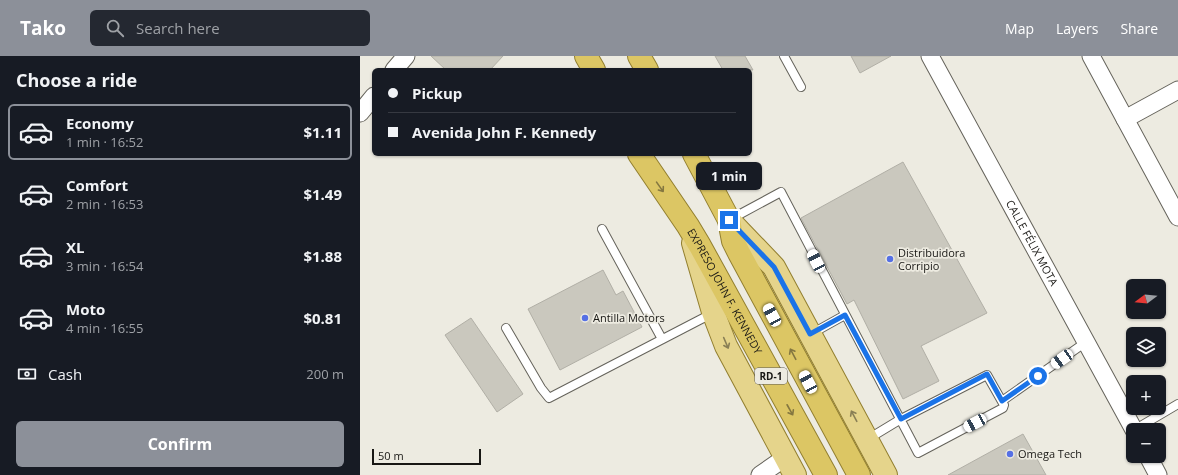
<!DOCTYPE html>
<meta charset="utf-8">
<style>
:root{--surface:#171b24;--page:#242831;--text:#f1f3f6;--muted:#9ea1a6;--line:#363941;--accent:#8c9099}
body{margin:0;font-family:"Open Sans",sans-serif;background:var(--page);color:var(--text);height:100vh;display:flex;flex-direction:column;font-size:15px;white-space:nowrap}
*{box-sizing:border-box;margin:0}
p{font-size:13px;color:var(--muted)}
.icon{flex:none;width:22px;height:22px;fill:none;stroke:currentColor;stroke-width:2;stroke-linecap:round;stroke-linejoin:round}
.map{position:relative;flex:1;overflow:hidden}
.side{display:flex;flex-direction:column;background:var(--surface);width:360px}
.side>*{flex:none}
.banner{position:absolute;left:12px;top:12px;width:380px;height:88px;border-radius:6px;box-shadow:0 1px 3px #0004;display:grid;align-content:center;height:88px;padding:0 16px;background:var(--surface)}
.needle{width:26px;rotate:254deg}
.controls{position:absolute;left:766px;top:223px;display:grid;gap:8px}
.controls a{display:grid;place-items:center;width:40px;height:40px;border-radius:6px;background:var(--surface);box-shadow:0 1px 3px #0004;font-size:20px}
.scale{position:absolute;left:12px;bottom:10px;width:109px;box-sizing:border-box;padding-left:4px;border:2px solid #181714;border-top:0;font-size:11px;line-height:14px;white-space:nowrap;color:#181714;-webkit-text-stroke:3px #edebe1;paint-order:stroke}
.end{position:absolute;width:18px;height:18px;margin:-9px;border:5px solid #1a73e8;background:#fff;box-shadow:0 0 0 2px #fff}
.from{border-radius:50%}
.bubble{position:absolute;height:28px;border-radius:6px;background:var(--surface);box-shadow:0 1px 3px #0004;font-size:13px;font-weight:700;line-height:28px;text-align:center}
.car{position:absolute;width:12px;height:24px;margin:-12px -6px;border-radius:5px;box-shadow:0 0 3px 1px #0007;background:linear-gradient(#fff 24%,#345 0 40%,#fff 0 76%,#345 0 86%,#fff 0)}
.banner b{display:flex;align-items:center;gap:14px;height:38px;font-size:15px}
.banner b+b{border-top:1px solid var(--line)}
.banner i{width:10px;height:10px;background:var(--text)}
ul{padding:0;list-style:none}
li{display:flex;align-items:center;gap:12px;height:56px;margin:0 8px 6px;padding:0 8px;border:2px solid transparent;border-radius:6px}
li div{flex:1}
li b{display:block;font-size:15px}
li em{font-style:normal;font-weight:700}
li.active{border-color:var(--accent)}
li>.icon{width:36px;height:36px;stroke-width:1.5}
h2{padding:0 16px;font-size:18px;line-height:48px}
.pay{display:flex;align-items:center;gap:10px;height:44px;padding:0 16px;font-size:15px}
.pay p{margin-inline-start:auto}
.primary-button{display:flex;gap:8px;margin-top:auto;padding:8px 16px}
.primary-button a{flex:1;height:46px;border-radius:6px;background:var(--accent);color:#fff;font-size:16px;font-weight:700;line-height:46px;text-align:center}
header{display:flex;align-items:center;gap:24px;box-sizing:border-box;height:56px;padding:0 20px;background:var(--accent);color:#fff}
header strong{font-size:19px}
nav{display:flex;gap:22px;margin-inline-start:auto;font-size:14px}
.search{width:280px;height:36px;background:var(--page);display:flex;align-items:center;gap:10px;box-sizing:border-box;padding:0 14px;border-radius:6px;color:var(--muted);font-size:15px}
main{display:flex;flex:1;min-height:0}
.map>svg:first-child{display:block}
.building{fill:#cac8be;stroke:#b1afa6}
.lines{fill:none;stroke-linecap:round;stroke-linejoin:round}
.service-casing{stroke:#65635b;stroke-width:10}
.minor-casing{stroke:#65635b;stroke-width:19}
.primary-casing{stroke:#927f2f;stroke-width:24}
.trunk-casing{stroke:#927f2f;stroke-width:24}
.service{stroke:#fff;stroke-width:8}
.minor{stroke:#fff;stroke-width:17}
.primary{stroke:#e5d48b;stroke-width:22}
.trunk{stroke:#dcc664;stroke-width:22}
.oneway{stroke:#847740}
.oneway2{stroke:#897f55}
.route{stroke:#1a73e8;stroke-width:5}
.poi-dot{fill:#5570e5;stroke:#edebe1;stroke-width:1.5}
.labels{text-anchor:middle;stroke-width:3.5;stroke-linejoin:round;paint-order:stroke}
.shield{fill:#edebe1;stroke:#585752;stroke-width:1}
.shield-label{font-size:10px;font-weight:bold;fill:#181714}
.street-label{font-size:11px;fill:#181714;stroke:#edebe1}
.poi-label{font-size:11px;fill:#181714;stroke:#edebe1;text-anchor:start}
</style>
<header>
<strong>Tako</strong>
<div class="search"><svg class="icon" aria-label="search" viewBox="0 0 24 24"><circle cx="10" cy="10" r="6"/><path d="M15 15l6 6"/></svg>Search here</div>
<nav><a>Map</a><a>Layers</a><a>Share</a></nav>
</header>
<main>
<section class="side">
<h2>Choose a ride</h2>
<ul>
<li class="active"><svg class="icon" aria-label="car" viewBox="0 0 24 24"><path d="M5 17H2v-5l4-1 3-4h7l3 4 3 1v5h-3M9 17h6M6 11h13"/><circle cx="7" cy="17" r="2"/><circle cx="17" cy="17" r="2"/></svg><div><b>Economy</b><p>1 min · 16:52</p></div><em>$1.11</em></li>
<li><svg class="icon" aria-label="car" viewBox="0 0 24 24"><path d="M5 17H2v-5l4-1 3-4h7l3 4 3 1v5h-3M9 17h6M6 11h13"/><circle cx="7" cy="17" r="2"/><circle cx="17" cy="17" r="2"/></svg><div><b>Comfort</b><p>2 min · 16:53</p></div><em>$1.49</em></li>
<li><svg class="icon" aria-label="car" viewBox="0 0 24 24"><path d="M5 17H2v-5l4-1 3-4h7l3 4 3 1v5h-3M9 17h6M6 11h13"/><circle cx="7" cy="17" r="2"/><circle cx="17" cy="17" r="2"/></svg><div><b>XL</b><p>3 min · 16:54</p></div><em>$1.88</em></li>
<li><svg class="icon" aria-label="car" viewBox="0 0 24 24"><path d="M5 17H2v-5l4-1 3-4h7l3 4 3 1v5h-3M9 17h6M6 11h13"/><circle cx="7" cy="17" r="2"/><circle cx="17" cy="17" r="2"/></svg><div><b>Moto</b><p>4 min · 16:55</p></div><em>$0.81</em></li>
</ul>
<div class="pay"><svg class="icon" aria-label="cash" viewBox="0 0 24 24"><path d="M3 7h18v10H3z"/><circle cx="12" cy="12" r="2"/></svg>Cash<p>200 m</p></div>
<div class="primary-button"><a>Confirm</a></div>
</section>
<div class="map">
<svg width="818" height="419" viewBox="0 0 818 419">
<rect width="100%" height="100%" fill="#edebe1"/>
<!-- building -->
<path class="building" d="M71 0H143L130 14H86Z
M355 0H385L393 14H363Z
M491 0H531L500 17Z
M543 106 627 257 561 290 579 325 543 343 494 244 487 248 441 162Z
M243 214 256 239 263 235 282 271 200 314 168 253Z
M111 262 163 338 137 356 85 279Z
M663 378 686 419H588Z"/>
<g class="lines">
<defs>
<path id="service" d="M424 0 441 31
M371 163 421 136 558 397 643 352 644 349 627 319 541 363 508 383
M242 173 302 283
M146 272 181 332 189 342 353 257
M451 278 485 259
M642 345 726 286
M774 374 818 348"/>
<g id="minor">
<path id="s1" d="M570 0 774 374"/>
<path d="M731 0 818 161"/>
<path d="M34 14 46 0"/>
<path d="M0 57 14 40"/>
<path d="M765 63 818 34"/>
<path d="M788 400 798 419"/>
<path d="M400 419 426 401"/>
</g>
<path id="primary" d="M369 164 414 211 526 419
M333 187 353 256 366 290 435 419"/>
<g id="trunk">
<path d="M226 0 234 14"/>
<path d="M279 0 287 14"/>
<path id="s2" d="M279 98 328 170 340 190 466 419"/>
<path d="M334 98 369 164 373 185 379 197 499 419"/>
</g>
</defs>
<!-- service casing -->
<use href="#service" class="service-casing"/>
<!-- minor casing -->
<use href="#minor" class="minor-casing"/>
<!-- primary casing -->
<use href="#primary" class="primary-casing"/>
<!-- trunk casing -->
<use href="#trunk" class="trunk-casing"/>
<!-- service -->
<use href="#service" class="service"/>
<!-- minor -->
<use href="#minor" class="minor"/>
<!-- primary -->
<use href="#primary" class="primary"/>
<!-- trunk -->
<use href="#trunk" class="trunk"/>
</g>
<!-- one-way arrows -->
<defs><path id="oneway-shaft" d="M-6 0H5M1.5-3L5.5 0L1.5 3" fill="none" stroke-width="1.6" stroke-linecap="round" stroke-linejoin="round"/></defs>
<g class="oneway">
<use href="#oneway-shaft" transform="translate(300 131) rotate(55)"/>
<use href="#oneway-shaft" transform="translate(433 298) rotate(-118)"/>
<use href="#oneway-shaft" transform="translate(430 354) rotate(61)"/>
</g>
<g class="oneway2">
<use href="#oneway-shaft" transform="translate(366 287) rotate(67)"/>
<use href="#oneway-shaft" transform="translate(494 360) rotate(-118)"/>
</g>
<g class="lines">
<!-- route -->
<path class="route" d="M369 164 414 211 450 278 485 259 541 363 627 318 642 345 678 320"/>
</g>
<!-- markers -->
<g class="poi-dot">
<circle cx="530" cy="203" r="4"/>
<circle cx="225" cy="262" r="4"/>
<circle cx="650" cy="398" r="4"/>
</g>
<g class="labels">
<!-- shield labels -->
<rect class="shield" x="395" y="312" width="32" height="16" rx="3"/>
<g class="shield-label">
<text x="411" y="324">RD-1</text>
</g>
<!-- street labels -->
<g class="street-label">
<text dy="4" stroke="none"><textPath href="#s1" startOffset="213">CALLE FÉLIX MOTA</textPath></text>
<text dy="4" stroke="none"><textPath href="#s2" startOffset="162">EXPRESO JOHN F. KENNEDY</textPath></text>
</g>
<!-- poi labels -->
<g class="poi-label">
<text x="538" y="201">Distribuidora<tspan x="538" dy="13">Corripio</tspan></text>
<text x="233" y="266">Antilla Motors</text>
<text x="658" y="402">Omega Tech</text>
</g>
</g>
</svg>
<div class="controls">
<a><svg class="needle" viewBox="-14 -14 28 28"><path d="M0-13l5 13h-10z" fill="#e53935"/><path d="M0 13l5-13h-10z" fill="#9ea1a6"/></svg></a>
<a><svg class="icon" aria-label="layers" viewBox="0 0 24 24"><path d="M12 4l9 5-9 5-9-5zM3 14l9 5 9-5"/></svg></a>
<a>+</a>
<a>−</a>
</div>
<div class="scale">50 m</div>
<i class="end from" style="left:678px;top:320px"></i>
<i class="end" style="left:369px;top:164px"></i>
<div class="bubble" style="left:336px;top:106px;width:66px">1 min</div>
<i class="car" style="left:456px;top:205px;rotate:333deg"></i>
<i class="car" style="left:412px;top:259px;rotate:332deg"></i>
<i class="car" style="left:702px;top:303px;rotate:235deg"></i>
<i class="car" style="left:448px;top:326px;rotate:332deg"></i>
<i class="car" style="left:615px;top:367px;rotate:242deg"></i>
<div class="banner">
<b><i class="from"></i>Pickup</b>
<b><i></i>Avenida John F. Kennedy</b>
</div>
</div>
</main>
